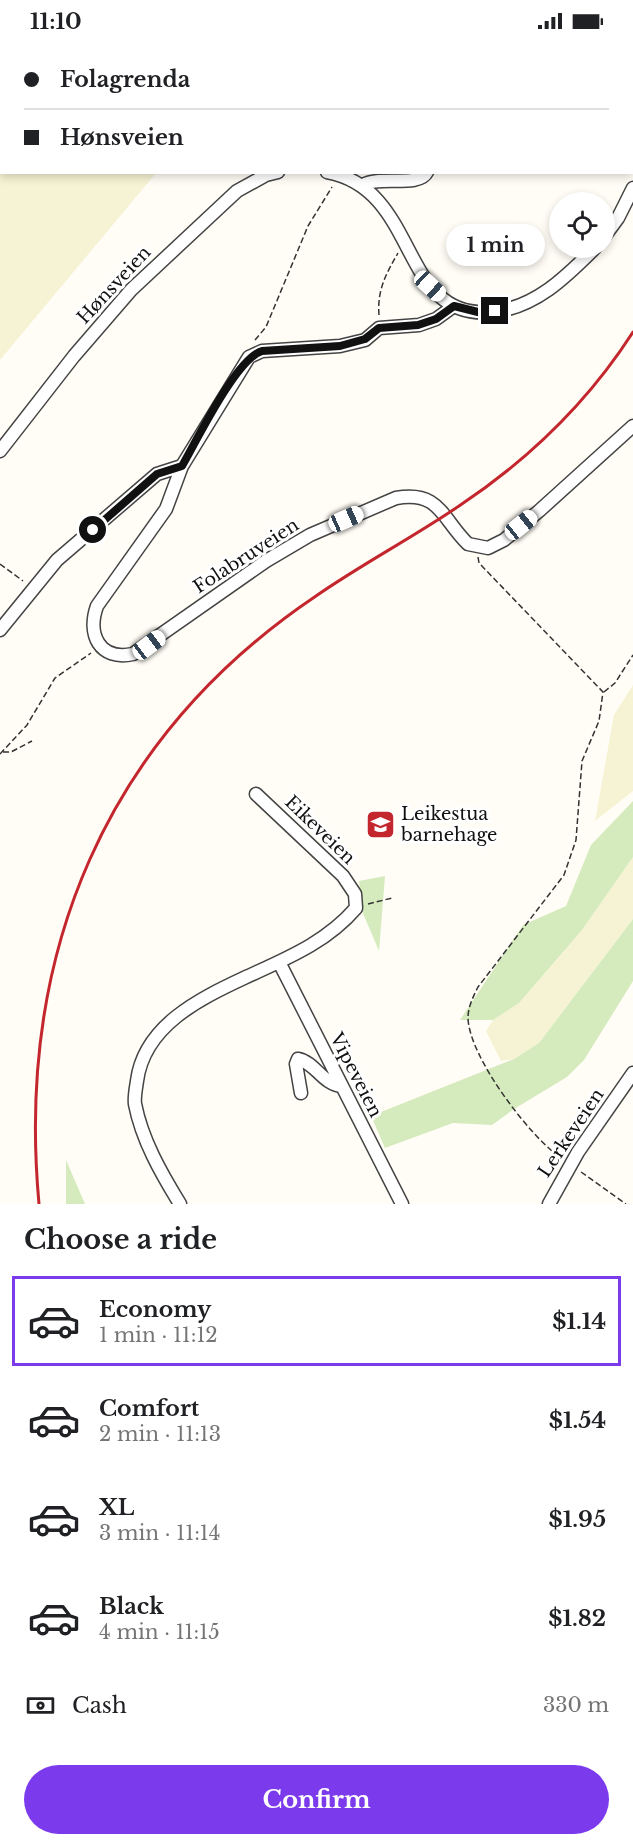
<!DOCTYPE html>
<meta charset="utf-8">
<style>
:root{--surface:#fff;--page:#f6f6f6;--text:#202124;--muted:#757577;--line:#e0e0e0;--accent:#7c3aed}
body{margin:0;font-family:"Libre Baskerville",serif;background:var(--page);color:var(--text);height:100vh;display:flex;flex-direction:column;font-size:22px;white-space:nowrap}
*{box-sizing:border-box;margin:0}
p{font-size:20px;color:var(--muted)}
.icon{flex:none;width:33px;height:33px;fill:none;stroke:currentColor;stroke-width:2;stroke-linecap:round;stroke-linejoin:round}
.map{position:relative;height:1162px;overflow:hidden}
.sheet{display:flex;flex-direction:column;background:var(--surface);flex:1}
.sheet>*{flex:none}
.banner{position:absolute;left:0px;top:0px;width:633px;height:132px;box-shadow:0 3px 9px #0003;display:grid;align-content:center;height:132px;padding:0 24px;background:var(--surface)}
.tools{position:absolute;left:549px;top:150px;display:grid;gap:12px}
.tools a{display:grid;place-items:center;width:66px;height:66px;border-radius:50%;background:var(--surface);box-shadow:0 3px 9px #0003;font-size:30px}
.end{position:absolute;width:27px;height:27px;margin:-14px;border:8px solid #111;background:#fff;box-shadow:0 0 0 3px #fff}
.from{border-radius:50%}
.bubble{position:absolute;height:42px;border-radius:21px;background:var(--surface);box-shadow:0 3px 9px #0003;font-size:20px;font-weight:700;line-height:42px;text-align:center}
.car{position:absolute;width:18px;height:36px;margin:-18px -9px;border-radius:8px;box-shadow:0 0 4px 2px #0007;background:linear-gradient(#fff 24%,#345 0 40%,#fff 0 76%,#345 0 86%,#fff 0)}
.banner b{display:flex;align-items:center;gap:21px;height:57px;font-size:22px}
.banner b+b{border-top:2px solid var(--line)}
.banner i{width:15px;height:15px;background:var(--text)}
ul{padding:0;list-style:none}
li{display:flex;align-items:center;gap:18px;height:90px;margin:0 12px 9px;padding:0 12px;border:3px solid transparent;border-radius:0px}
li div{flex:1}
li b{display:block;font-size:22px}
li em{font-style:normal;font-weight:700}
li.active{border-color:var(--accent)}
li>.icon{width:54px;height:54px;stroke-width:1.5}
h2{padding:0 24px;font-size:27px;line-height:72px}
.pay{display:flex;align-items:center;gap:15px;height:66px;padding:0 24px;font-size:22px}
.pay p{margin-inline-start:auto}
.action{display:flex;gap:12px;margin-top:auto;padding:12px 24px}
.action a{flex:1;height:69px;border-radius:36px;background:var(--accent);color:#fff;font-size:24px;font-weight:700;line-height:69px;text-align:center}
.status{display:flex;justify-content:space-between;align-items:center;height:42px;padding:0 30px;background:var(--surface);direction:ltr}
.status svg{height:16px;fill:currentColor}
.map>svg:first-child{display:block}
.farmland{fill:#f6f3d4}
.green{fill:#d5ebbd}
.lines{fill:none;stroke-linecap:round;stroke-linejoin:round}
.minor-casing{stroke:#444;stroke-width:15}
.path{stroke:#333;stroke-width:1.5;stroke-dasharray:6 3;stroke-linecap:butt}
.minor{stroke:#fff;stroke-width:12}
.rail{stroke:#c4262e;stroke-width:3}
.route{stroke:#111;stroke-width:8}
.labels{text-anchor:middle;stroke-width:6;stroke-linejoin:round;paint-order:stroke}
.street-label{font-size:18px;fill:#111;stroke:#fff}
.poi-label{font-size:18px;fill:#111;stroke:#fff;text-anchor:start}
</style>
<div class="status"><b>11:10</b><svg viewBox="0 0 49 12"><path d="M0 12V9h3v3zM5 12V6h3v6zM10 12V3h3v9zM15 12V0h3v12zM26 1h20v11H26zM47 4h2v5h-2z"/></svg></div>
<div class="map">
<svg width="633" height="1162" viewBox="0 0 633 1162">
<rect width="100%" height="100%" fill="#fffdf5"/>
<!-- farmland -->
<path class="farmland" d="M0 51 2 130 156 131 0 318Z
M633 643V749L595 779 614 673Z
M633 815V877L539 1001 514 1017 501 1019 486 989 493 978 519 961 582 888Z"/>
<!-- green -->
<path class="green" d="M633 759V815L582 888 519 961 493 978H460L523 883 566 864 591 803Z
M385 834 379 909 362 869 359 839Z
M633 877V939L584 1018 567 1035 514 1067 492 1083 453 1081 385 1106 371 1074 514 1017 539 1001Z
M66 1118 85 1162H66Z"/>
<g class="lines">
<defs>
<path id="minor" d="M234 0 238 2
M337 2V0
M327 130C421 147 398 279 492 270 535 266 566 235 595 206
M363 143C379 133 419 146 427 130
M604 195 618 176 633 146
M454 264 436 277 419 283 379 286 365 298 340 304 262 309 249 315 182 424 166 467 97 564C87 592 99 619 133 612L266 519 310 493 396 456C440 448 442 477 468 502L488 506 504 498 539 469 633 384
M0 409 74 314 131 248 237 149 266 133 278 130
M0 588 57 518 157 432 182 424
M279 920 402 1162
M301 1051 296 1022 298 1017C315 1020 323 1043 342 1044
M180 1162C161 1131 142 1098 135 1062 134 1055 136 1046 137 1039 144 984 199 957 244 936 285 917 326 901 356 866L355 852 343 834 256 752
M549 1162 578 1110 633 1031"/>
</defs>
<!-- minor casing -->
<use href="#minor" class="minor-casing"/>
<!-- path -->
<path class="path" d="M379 273C377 248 386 232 398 211
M255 298 266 285 308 184 332 145
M478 515 479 521 603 650 599 679 582 719 576 798 564 833 478 945C473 955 468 965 468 976 469 1015 530 1095 562 1117
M0 522 23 539
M604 650 615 641 633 613
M3 710H11L32 699
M0 712 27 683 55 636 91 611
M368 862 392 856
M581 1130 626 1162"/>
<!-- minor -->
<use href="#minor" class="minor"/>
<!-- rail -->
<path class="rail" d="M39 1162C16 912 105 696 316 554 362 522 412 496 459 464 528 418 588 360 633 290"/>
</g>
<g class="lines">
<!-- route -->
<path class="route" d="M93 488 157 432 182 424C197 398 236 317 262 309L340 304 365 297 379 286 418 283 436 277 454 264 482 271 495 269"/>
</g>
<!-- icons -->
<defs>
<symbol id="school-square" viewBox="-11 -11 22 22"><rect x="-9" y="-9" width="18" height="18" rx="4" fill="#c4262e" stroke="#fff"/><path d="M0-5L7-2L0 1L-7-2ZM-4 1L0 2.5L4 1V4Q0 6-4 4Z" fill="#fff"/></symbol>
</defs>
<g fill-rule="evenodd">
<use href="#school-square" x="364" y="766" width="33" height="33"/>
</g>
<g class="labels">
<!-- street labels -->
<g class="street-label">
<text transform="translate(114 243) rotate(-47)" y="6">Hønsveien</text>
<text transform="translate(246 514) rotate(-33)" y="6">Folabruveien</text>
<text transform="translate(320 788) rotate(44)" y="6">Eikeveien</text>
<text transform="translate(356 1033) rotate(63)" y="6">Vipeveien</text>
<text transform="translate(571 1091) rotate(-56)" y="6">Lerkeveien</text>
</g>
<!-- poi labels -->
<g class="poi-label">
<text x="401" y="778">Leikestua<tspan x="401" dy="21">barnehage</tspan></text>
</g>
</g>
</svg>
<div class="tools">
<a><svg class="icon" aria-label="locate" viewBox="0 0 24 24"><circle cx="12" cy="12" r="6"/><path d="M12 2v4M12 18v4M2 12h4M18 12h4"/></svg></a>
</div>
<i class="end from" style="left:93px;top:488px"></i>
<i class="end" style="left:495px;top:269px"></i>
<div class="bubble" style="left:446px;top:182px;width:99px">1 min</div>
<i class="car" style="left:430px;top:244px;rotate:133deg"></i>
<i class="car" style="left:346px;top:477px;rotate:66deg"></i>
<i class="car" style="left:521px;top:483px;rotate:51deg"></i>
<i class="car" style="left:149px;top:603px;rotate:53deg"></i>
<div class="banner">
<b><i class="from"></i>Folagrenda</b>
<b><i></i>Hønsveien</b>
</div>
</div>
<section class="sheet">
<h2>Choose a ride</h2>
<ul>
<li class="active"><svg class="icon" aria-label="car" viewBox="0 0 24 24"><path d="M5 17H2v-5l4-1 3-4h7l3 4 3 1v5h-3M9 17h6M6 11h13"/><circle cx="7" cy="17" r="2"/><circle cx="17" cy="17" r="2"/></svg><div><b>Economy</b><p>1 min · 11:12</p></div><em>$1.14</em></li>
<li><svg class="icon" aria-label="car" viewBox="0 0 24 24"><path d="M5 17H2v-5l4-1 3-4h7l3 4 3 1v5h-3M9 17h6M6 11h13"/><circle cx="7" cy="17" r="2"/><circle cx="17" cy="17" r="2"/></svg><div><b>Comfort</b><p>2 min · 11:13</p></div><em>$1.54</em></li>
<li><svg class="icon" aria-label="car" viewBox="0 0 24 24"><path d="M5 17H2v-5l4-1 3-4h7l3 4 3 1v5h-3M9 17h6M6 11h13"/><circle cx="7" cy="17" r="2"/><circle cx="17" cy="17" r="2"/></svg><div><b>XL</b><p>3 min · 11:14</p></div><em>$1.95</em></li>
<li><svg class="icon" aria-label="car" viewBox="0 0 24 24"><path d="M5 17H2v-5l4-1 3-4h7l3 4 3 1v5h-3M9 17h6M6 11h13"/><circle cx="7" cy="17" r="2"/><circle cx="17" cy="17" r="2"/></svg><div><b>Black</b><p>4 min · 11:15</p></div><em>$1.82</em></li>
</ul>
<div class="pay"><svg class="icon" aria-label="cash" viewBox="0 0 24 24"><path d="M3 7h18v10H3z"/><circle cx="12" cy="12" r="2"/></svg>Cash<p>330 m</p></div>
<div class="action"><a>Confirm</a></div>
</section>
